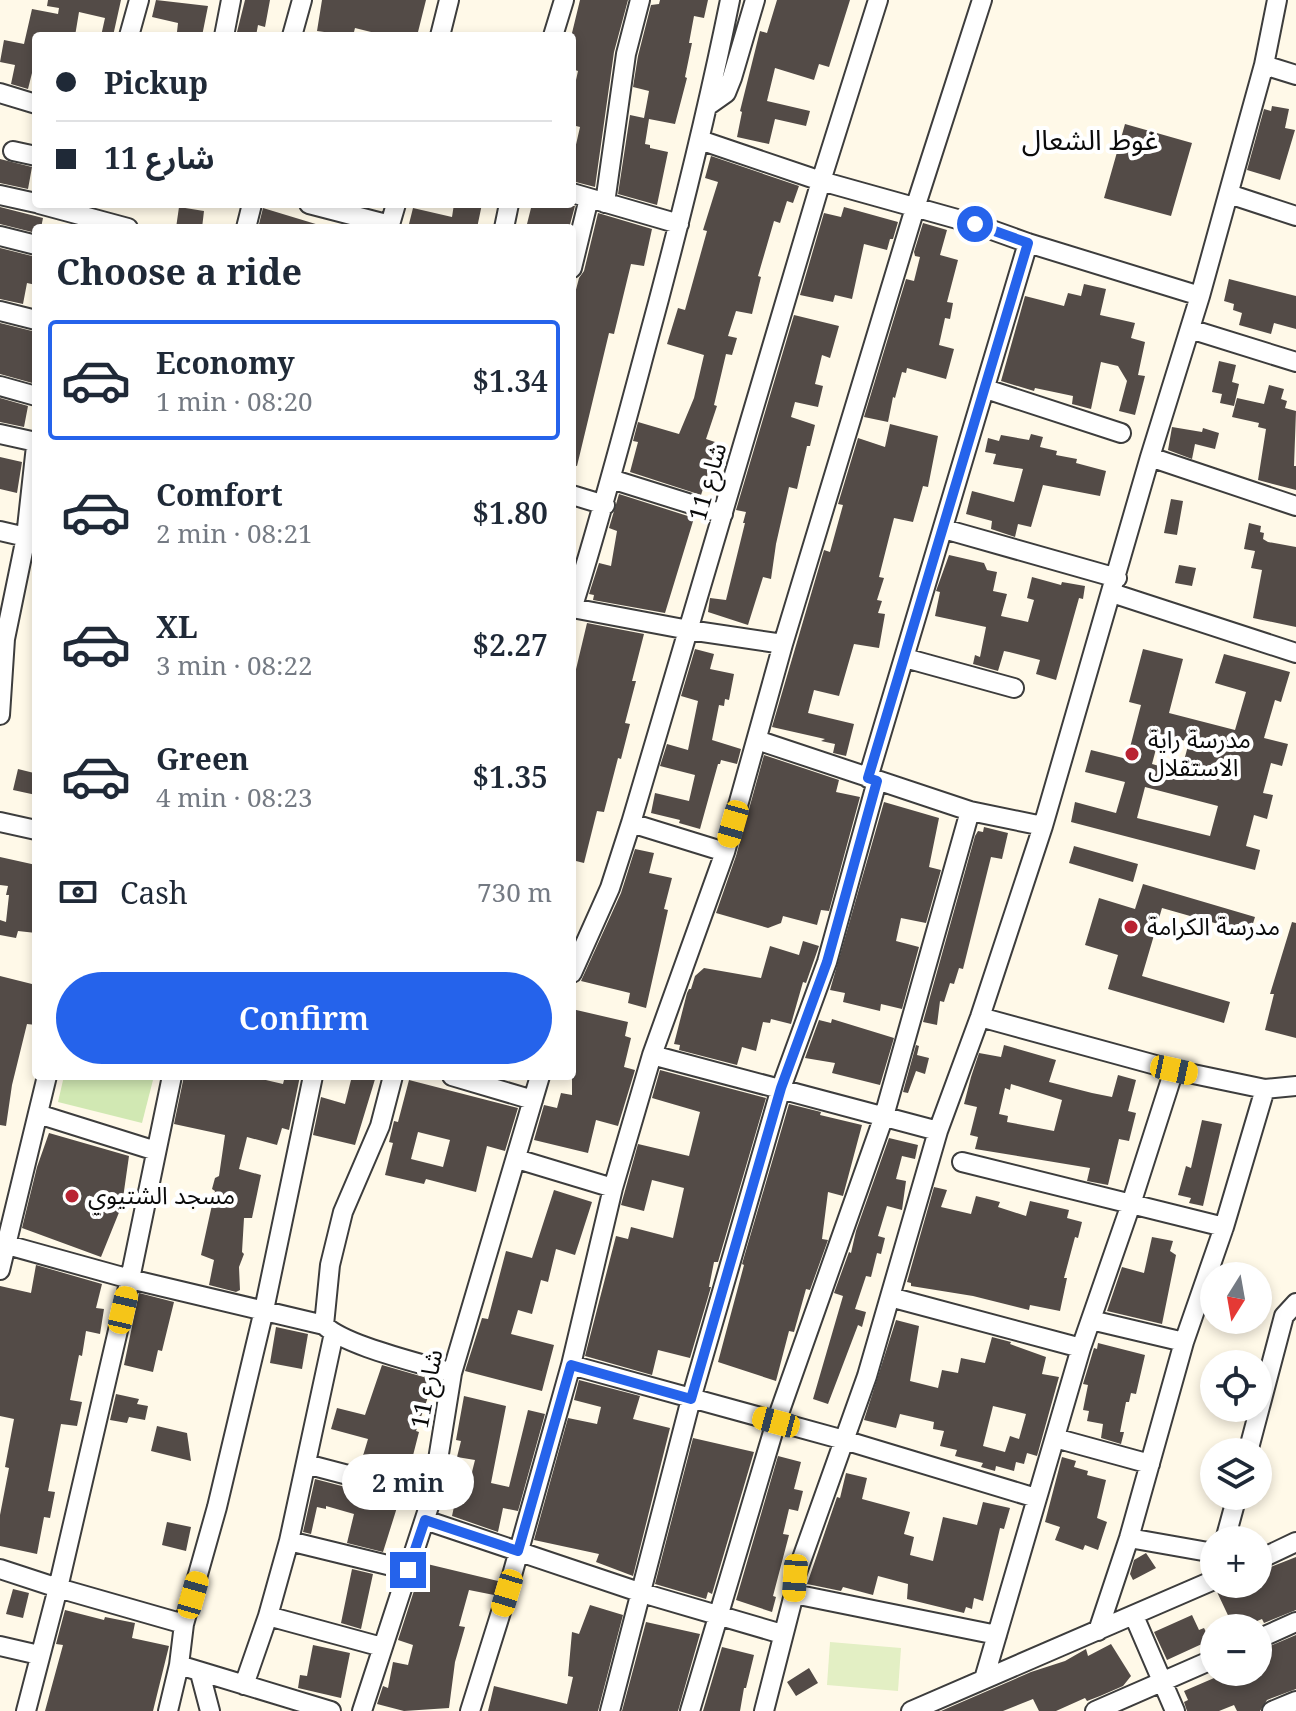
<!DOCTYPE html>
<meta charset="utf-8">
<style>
:root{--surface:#fff;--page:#f6f6f7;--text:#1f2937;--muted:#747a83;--line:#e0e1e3;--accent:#2563eb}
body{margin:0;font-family:"Noto Serif","Noto Sans Arabic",serif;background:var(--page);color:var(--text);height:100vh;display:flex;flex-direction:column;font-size:30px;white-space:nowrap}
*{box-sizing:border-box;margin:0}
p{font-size:26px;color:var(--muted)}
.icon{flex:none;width:44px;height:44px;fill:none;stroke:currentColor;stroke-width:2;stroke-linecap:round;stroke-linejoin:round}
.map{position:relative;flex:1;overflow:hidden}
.panel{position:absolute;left:32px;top:224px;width:544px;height:856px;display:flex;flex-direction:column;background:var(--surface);border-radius:8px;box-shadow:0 4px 12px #0003}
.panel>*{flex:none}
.top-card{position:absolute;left:32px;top:32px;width:544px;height:176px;border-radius:8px;box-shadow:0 4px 12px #0003;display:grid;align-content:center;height:176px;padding:0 24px;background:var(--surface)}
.needle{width:52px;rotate:191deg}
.tools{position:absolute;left:1200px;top:1262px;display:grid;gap:16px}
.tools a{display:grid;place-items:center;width:72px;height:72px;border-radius:50%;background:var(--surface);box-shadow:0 4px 12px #0003;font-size:40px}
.end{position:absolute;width:36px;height:36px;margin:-18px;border:10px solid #2563eb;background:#fff;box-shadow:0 0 0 4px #fff}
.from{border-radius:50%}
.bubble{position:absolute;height:56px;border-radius:28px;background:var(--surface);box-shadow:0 4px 12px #0003;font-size:26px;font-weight:600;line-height:56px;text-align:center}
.car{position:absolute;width:24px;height:48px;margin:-24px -12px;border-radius:10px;box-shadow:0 0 6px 2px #0007;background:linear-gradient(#f5c518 24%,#345 0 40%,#f5c518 0 76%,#345 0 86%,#f5c518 0)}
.top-card b{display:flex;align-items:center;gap:28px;height:76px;font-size:30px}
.top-card b+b{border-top:2px solid var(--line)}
.top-card i{width:20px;height:20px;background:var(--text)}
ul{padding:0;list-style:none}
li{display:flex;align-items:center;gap:24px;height:120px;margin:0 16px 12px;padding:0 8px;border:4px solid transparent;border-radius:8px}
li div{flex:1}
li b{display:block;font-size:30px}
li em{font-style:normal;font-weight:600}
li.active{border-color:var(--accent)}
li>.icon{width:72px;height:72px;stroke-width:1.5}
h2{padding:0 24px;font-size:36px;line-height:96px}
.pay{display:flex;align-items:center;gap:20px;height:88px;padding:0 24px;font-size:30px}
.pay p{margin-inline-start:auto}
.action{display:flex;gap:16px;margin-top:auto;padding:16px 24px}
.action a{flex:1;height:92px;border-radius:48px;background:var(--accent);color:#fff;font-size:32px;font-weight:600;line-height:92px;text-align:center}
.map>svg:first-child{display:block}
.green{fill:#d1e8b3}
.pitch{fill:#e3efc4}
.building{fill:#534b47;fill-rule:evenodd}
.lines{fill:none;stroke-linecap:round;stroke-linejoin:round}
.street-casing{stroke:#3d3d3d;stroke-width:22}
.street{stroke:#fff;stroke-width:18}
.route{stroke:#2563eb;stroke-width:10}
.poi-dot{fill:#b92332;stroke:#fff;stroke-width:3}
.labels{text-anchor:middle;stroke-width:8;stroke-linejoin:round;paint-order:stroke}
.street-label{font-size:24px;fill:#0a0a0a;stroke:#fff}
.poi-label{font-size:24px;fill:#0a0a0a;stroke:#fff;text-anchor:start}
.quarter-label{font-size:28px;fill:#0a0a0a;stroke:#fff}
</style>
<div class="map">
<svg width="1296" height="1711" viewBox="0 0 1296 1711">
<rect width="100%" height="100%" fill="#fff9e8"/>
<!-- green -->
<path class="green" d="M64 1076H154L142 1123 58 1102Z"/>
<!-- pitch -->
<path class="pitch" d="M830 1642 901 1648 898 1691 827 1685Z"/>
<!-- building -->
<path class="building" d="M48 0H121L113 36H101L105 18 79 12 75 36H36V70L33 69 28 89 11 84 15 65 0 62 4 40 24 44 32 9 58 14 59 8 47 6Z
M156 0 208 6 202 36 177 32 178 23 152 17Z
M245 0H270L265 27 258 25 256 36H236Z
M322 0H426L417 36H387L355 28 353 36 317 31Z
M580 0H628L614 52 595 187 572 181V162L580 127 572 125V98L578 71 572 69V33Z
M660 0H708L704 18 694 16 689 43H692L685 77 687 78 675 124 649 119 645 144 650 145V148L668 152 657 205 618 194 630 115 644 118 649 91 633 87 638 56 651 5 659 4Z
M777 0H850L829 67 819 64 814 80 775 68 767 101 810 111 806 126 775 119 769 144 737 137 742 112 740 111 760 31 767 33Z
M1272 106 1289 109 1285 128 1295 130 1280 180 1247 170 1264 109 1271 111Z
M1125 124 1192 143 1171 216 1104 198Z
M711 156 799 186 793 203 787 201 780 223 774 221 758 276 761 277 752 314 736 311 728 336 737 338 732 355 726 354 714 405 717 406 706 439 718 443 701 495 630 472 638 442 633 441 638 422 679 434 694 398 704 355 667 344 678 308 685 310 707 231 703 230 718 182 705 178Z
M0 159 32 167 28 189 0 183Z
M454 204H482L477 228H408L413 208 452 217Z
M532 204 575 206 569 228H526Z
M0 207 43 218 41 228H36V233L0 224Z
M179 207 204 211 202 228H176Z
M844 207 898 222 893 239H890L887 250 864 244 852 299 835 295 833 302 800 295 824 213 841 217Z
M263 208 319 225 318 228H258Z
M598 213 652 229 644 266 631 264 614 334 609 333 577 466 572 465V305L579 278 584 271Z
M923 223 947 230 940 255 958 260 947 302 953 303 950 319 945 318 939 345 954 349 946 379 907 368 906 373 902 372 895 398 893 397 888 422 864 417 906 279 914 281 920 257 915 256 914 252Z
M0 248 36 257V285L27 283 23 304 0 299Z
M1229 279 1296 296V329L1274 323 1271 334 1239 325 1242 313 1233 310 1234 304 1224 301Z
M1084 284 1106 289 1100 315 1135 323 1131 338 1145 342 1138 375 1145 376 1135 415 1119 411 1127 381 1118 366 1101 362 1091 409 1072 404 1073 396 1035 388 1034 391 1001 381 1025 296 1064 306 1068 293 1081 296Z
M794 315 839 326 830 358 822 355 815 384 823 386 818 407 795 402 791 417 815 425 810 446H807L797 489 789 487 776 544 771 579 763 577 748 625 708 612 710 598 726 600 745 523H743L746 512 736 510Z
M0 323 36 332V384L0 374Z
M1219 361 1236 365 1232 382 1239 384 1234 406 1220 403 1222 394 1212 392Z
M1269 385 1284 389 1281 399 1287 401 1285 408 1296 411 1294 466H1296V490L1258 480 1266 429 1258 427 1259 423 1232 417 1237 398 1264 404Z
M0 398 28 406 24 427 0 422Z
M890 424 938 436 928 487 923 486 913 522 894 518 879 577 884 578 877 600 882 601 878 613 885 614 879 648 854 644 839 696 814 690 808 713 854 724 846 756 833 753 835 744 821 741 825 739 772 727 824 550 830 552 843 505 838 504 858 438 885 447Z
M1172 427 1202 432 1203 428 1219 433 1215 449 1195 444 1192 459 1168 450Z
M1031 434 1043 437 1040 447 1057 451 1056 455 1077 459 1076 463 1106 471 1100 496 1043 485 1031 527 1018 524 1015 537 991 529 992 521 966 514 972 491 1014 502 1023 469 993 464 996 454 985 452 988 438 999 441 1001 435 1029 440Z
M0 457 22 462 17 493 0 489Z
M619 494 694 518 665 613 593 600 594 595 589 594 599 563 611 566 617 531 609 528Z
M1171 499 1183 501 1177 535 1164 533Z
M1249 523 1261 526 1260 532 1264 533 1263 539 1268 542 1296 547V627L1253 618 1262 570 1251 568 1255 551 1244 549Z
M949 555 984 563 987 570 997 572 993 591 1007 594 1001 616 1028 622 1034 600 1027 598 1032 577 1061 585 1062 582 1085 586 1083 599 1079 598 1056 680 1036 674 1040 660 1009 652 1004 651 998 671 973 664 975 655 980 657 986 627 935 616 940 592 936 591Z
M1179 565 1196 568 1192 586 1175 583Z
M587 623 644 634 632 681H636L625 723 630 724 621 759 618 758 604 812 597 811 584 863 572 860V686Z
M695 649 714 654 710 669 734 674 729 700 725 699 724 706 719 705 712 740 741 749 737 764 721 760 720 764H718L700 829 679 823 680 820 651 813 655 793 689 801 695 775 660 766 667 744 688 750 698 701 681 696Z
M1143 649 1183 659 1169 713 1235 730 1246 692 1215 683 1224 654 1290 672 1281 702 1275 700 1264 738 1288 744 1282 766 1271 763 1263 793 1273 795 1267 819 1254 815 1246 846 1260 850 1255 870 1071 822 1075 802 1116 813 1125 782 1085 772 1091 750 1127 759 1141 705 1129 702ZM1160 734 1189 742 1181 772 1152 764ZM1145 787 1218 806 1210 836 1137 818Z
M764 755 839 780 836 792 860 797 829 911 821 910 817 925 783 916 781 923 768 928 716 913 736 856Z
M18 769 34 773 32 781 36 782V795L13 790Z
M884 802 939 818 929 867 941 870 926 923 901 918 896 941 919 947 902 1009 881 1004 880 1011 843 1002 845 993 830 990Z
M984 827 1008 833 1002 859 991 857 963 969 959 968 954 984 950 983 944 1002 940 1001 937 1025 923 1022 975 836 978 831 983 832Z
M1074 846 1138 864 1133 882 1069 863Z
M635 849 654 853 649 873 672 878 664 909 668 910 646 1008 628 1003 630 993 581 981 621 893Z
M0 857 36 865V933L18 931 16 938 0 935V920L6 922 9 895H6L8 886 0 885Z
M1143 884 1255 917 1250 933 1162 908 1142 976 1230 1002 1224 1023 1108 989 1118 955 1085 945 1099 898 1135 909Z
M1292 922 1296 923V1038L1265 1030 1274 994H1270Z
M803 941 819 946 806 983 803 982 791 1024 771 1019 770 1023 763 1022 756 1051 742 1047 737 1065 679 1050 680 1045 674 1044 687 993 689 989H691L695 976 704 968 761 978 770 946 799 955Z
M0 976 36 985V1025L27 1024 12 1085 6 1126 0 1125Z
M572 1009 628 1022 625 1036 631 1038 624 1067 635 1070 618 1126 596 1120 588 1153 534 1140 544 1105 557 1108 561 1093 572 1095Z
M832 1019 894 1038 880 1085 832 1073 835 1063 805 1058 819 1020 831 1023Z
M916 1045 919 1046 917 1055 929 1058 925 1074 916 1071 908 1093 903 1092Z
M1004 1045 1056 1060 1049 1082 1092 1093 1112 1097 1118 1075 1136 1080 1128 1111 1136 1113 1129 1141 1119 1139 1108 1185 1087 1181 1090 1168 975 1149 978 1137 970 1135 977 1107 964 1104 971 1077 979 1053 1001 1057ZM1011 1084 1062 1100 1054 1131 1007 1122 1008 1116 999 1114 1005 1088 1010 1090Z
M660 1070 766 1098 718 1262H714L709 1287H711L690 1358 658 1350 652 1375 585 1356 616 1236 628 1239 631 1227 673 1238 684 1188 652 1180 644 1211 621 1205 638 1144 689 1156 700 1112 652 1098Z
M184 1076H249L283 1084 285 1076H300L289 1130 282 1128 277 1145 247 1137 239 1169 261 1175 252 1218H244L242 1252 244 1254 239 1267 240 1290 236 1292 209 1285 214 1260 201 1255 215 1191 212 1189 215 1178 219 1176 225 1135 174 1124Z
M352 1076H376L355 1145 313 1135 321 1097 345 1104Z
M409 1080 518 1108 505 1151 487 1146 476 1192 426 1179 424 1184 385 1175 393 1143 389 1142 394 1121 398 1122ZM418 1132 450 1140 443 1167 411 1159Z
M789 1104 821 1112 820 1115 862 1125 843 1196 828 1192 822 1239 828 1240 810 1290 806 1289 794 1332 789 1331 776 1381 718 1362 744 1265 742 1264Z
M1202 1120 1222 1124 1203 1206 1189 1203 1191 1198 1178 1195 1186 1166 1191 1168Z
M49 1133 129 1156 122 1205 101 1257 22 1228 37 1167Z
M889 1138 918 1145 915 1159 902 1156 896 1179 906 1181 902 1210 887 1206 878 1236 885 1238 881 1254 877 1253 871 1277 866 1276 855 1309 866 1312 862 1327 858 1325 828 1404 813 1399 843 1296 834 1293 849 1252 851 1253 856 1231Z
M934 1187 947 1190 941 1207 971 1214 976 1196 1000 1202 998 1207 1026 1216 1030 1201 1069 1210 1067 1218 1082 1222 1078 1238 1075 1237 1064 1278H1067L1060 1311 1030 1305 1029 1310 973 1296 911 1286V1283L907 1282Z
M554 1190 592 1202 575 1255 556 1249 548 1282 541 1280 532 1314 518 1310 511 1334 554 1345 542 1391 465 1371 482 1318 488 1319 506 1251 532 1258Z
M1152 1237 1173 1241 1170 1251 1176 1255 1162 1324 1107 1311 1122 1267 1144 1273Z
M36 1265 102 1284 96 1308 104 1309 100 1334 86 1331 82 1356 79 1355 70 1400 82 1402 77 1426 61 1424 48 1491 55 1492 50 1518 44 1517 37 1554 0 1546V1515L9 1468 5 1467 14 1419 0 1416V1286L31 1293Z
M139 1293 174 1302 162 1351 158 1350 153 1372 124 1365Z
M896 1320 919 1326 910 1381 938 1388 942 1370 958 1373 961 1358 985 1363 992 1337 1011 1342 1010 1344 1046 1357 1042 1374 1059 1377 1037 1456 1027 1453 1024 1464 1016 1462 1014 1471 996 1466 995 1471 981 1467 983 1463 955 1456 957 1450 940 1446 944 1431 933 1429 934 1422 900 1414 896 1428 864 1420ZM993 1406 1026 1414 1019 1439 1010 1436 1005 1452 983 1446Z
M276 1327 308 1334 302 1369 270 1363Z
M1098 1343 1145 1355 1136 1394 1131 1393 1129 1402H1126L1120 1432H1124L1121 1444 1101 1438 1103 1424 1087 1421 1089 1411 1083 1410 1088 1385 1083 1384 1094 1348 1097 1349Z
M382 1365 434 1380 416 1431 419 1432 408 1475 371 1469 373 1461 362 1459 368 1439 331 1429 337 1408 365 1415Z
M579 1380 640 1396 633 1419 670 1428 633 1576 596 1562 599 1554 534 1540 568 1418 597 1424 601 1407 574 1400Z
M116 1394 139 1399 137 1404 148 1406 145 1420 129 1417 127 1423 110 1420Z
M464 1396 506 1406 491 1483 509 1487 528 1410 545 1414 518 1511 503 1508 498 1532 452 1516 455 1502 464 1504 475 1460 457 1457 461 1441 456 1440Z
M157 1426 187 1433 191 1461 151 1451Z
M693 1438 754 1452 712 1594 708 1592 706 1599 655 1584Z
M778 1456 801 1462 794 1489 803 1491 798 1511 789 1509 783 1534 789 1535 773 1596 776 1597 772 1612 736 1600Z
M1062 1457 1076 1461 1074 1467 1088 1471 1087 1475 1106 1480 1097 1518 1107 1522 1098 1550 1085 1545 1083 1550 1055 1540 1060 1527 1045 1522Z
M846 1473 867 1478 862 1499 910 1512 904 1534 914 1537 910 1555 933 1561 943 1517 977 1525 983 1502 1010 1508 1004 1529 1000 1528 983 1601 974 1598 972 1609 966 1607 964 1613 907 1599 908 1584 878 1576 873 1595 843 1587 841 1591 807 1584 837 1497 840 1498Z
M315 1479 399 1501 383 1552 347 1543 354 1514 326 1506V1509L317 1507 311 1534 303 1532Z
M167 1522 191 1527 186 1551 162 1545Z
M1146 1553 1156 1568 1133 1580 1130 1574 1134 1560Z
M1296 1557V1610L1264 1623 1262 1619 1240 1628H1234L1217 1592 1225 1584H1258V1572Z
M423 1563 498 1581 494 1595 469 1590 459 1626 465 1627 455 1662 449 1708 404 1711 377 1704 383 1686 388 1688 393 1662 408 1665 413 1645 398 1640Z
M352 1569 373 1574 361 1629 341 1623Z
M13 1589 29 1593 23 1618 6 1614Z
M590 1605 623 1615 598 1711H488L494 1686 567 1704 573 1677 568 1676 572 1632 579 1634Z
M65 1610 104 1620 105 1617 135 1623 132 1638 169 1646 153 1711H45L63 1645 56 1644Z
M1192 1615 1199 1630 1204 1628 1206 1632 1214 1628V1647L1207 1649 1204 1643 1167 1660 1154 1632Z
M646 1622 700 1634 678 1711H622Z
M1296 1635V1689L1267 1700 1260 1711H1237L1234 1705 1219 1711H1187L1184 1702 1188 1700 1184 1691 1228 1672H1258V1651Z
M1111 1644 1131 1676 1123 1686 1100 1696 1087 1701 1085 1698 1056 1711H1039L1033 1699 1003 1711H941L1031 1672 1065 1661 1086 1649 1088 1656Z
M313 1645 350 1653 341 1698 298 1688 300 1675 307 1676Z
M722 1647 754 1655 746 1688H744L740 1711H703Z
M809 1668 818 1683 796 1696 787 1682Z"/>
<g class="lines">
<defs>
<path id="street" d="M129 36 139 0
M224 36 231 0
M292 36 302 0
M440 36 449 0
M553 36 564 0
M1264 65 1296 75
M0 93 36 104
M709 105 726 93 732 78 755 0
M700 140 821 181 975 224 1028 243 1200 296
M13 151 36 156
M572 193 679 224
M1229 194 1296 216
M0 195 36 203
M605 203 626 54 640 0
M39 204 128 228
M309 204 390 225
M246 228 252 204
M389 228 396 204
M504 228 509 204
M0 236 36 245
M572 268 589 198
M0 311 36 320
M1190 329 1296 362
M0 386 36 396
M986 389 1121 433
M0 434 36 442
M1150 457 1296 506
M611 479 723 514
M572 495 605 505
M944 529 1117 578
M0 531 26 537
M1112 593 1296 653
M572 608 689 630 783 644
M572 609C599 524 622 437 645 351 677 234 706 118 730 0
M905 658 1014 688
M0 715 5 639 26 537 36 446
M757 740 970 811 1043 826
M868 778 1028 243
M0 822 36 830
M631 823 725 852
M572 973 610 888 631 823 821 181 878 0
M980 1017 1174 1070 1265 1089 1296 1086
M652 1055 938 1131
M452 1076 533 1100
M38 1114 156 1151
M517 1159 613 1188
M962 1162 1224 1227
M0 1243 130 1279 324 1325C345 1346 421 1363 452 1373
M0 1270 47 1076
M890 1297 1081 1348
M1091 1320 1184 1342
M324 1325 330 1265 343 1212 380 1126 393 1076
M571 1365 844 1440 1036 1498
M1055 1438 1150 1464
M1248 1452 1284 1316 1296 1303
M306 1464 432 1497
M425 1520 642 1593 782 1634
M1129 1538 1214 1553
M1225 1540 1237 1496
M289 1541 408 1570
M1258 1560 1296 1542
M0 1569 58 1588 184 1624
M794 1594 795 1578 867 1376 938 1131 980 1017 1043 826 1150 457 1200 296 1264 65 1277 0
M268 1616 382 1647
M1134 1616 1175 1711
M1098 1631 1129 1538 1184 1342 1224 1227 1265 1089
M1258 1639 1296 1622
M0 1646 39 1655
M179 1665 331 1711
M200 1673 210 1711
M984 1679 1081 1348 1131 1204 1174 1070
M244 1685 268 1616 289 1541 334 1333
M26 1711 58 1588 130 1279 172 1076
M168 1711 179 1665 184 1624 217 1507 264 1310 313 1076
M362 1711 432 1497 452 1373 540 1076
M470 1711 507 1593 571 1365 613 1188 652 1055 725 852 783 644 915 208 982 0
M610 1711 691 1399 781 1088 827 962 877 781
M690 1711 776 1422 884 1116 970 811
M764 1711 794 1594 997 1635
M911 1711 1214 1580
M1095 1711 1214 1659
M1272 1711 1296 1701"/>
</defs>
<!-- street casing -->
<use href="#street" class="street-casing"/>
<!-- street -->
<use href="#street" class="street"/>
</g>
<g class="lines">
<!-- route -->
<path class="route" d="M408 1570 425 1520 518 1551 571 1365 691 1399 781 1088 827 962 877 781 868 778 1028 243 975 224"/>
</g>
<!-- markers -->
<g class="poi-dot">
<circle cx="1132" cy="754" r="8"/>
<circle cx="1131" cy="927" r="8"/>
<circle cx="72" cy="1196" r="8"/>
</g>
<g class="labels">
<!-- street labels -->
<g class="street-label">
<text transform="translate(708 482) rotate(-74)" y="8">شارع 11</text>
<text transform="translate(427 1389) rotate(-79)" y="8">شارع 11</text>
</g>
<!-- poi labels -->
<g class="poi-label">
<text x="1148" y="748">مدرسة راية<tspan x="1148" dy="28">الاستقلال</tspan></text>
<text x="1147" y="935">مدرسة الكرامة</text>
<text x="88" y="1204">مسجد الشتيوي</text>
</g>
<!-- quarter labels -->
<g class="quarter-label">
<text x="1090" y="150">غوط الشعال</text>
</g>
</g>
</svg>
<div class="tools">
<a><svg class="needle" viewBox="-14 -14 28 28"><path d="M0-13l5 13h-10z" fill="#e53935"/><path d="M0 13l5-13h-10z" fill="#747a83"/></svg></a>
<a><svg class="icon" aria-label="locate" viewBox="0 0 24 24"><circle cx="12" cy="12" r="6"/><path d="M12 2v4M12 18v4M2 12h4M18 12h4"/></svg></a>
<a><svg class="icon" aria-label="layers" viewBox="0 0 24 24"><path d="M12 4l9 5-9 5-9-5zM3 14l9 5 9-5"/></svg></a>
<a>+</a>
<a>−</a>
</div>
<i class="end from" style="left:975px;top:224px"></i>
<i class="end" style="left:408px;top:1570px"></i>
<div class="bubble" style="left:342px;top:1454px;width:132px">2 min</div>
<i class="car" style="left:733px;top:824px;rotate:196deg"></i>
<i class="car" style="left:1174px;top:1070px;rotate:102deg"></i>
<i class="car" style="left:123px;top:1310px;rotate:13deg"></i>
<i class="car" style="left:776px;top:1422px;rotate:285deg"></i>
<i class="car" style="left:795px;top:1578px;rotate:184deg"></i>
<i class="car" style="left:507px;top:1593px;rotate:197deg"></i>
<i class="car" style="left:193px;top:1595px;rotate:16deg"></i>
<div class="top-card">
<b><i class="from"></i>Pickup</b>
<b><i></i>شارع 11</b>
</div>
<section class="panel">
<h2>Choose a ride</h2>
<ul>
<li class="active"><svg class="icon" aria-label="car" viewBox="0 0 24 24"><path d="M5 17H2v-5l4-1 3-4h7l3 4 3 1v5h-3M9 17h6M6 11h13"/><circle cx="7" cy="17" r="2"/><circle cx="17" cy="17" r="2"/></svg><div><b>Economy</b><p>1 min · 08:20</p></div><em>$1.34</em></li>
<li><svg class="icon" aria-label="car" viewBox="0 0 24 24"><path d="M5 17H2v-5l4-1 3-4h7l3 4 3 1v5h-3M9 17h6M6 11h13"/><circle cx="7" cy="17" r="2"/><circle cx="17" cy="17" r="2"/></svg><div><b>Comfort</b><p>2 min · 08:21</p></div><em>$1.80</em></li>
<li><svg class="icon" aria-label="car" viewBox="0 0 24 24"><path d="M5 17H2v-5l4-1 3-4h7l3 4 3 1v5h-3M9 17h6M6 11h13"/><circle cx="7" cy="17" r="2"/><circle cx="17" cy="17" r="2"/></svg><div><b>XL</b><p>3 min · 08:22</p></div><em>$2.27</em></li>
<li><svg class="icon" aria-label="car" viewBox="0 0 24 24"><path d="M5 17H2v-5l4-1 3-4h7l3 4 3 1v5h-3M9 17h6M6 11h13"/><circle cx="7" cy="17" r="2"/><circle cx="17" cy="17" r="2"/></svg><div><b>Green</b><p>4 min · 08:23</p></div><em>$1.35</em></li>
</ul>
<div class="pay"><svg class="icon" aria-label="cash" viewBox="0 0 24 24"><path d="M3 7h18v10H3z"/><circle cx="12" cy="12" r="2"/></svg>Cash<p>730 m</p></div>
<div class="action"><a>Confirm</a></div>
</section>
</div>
